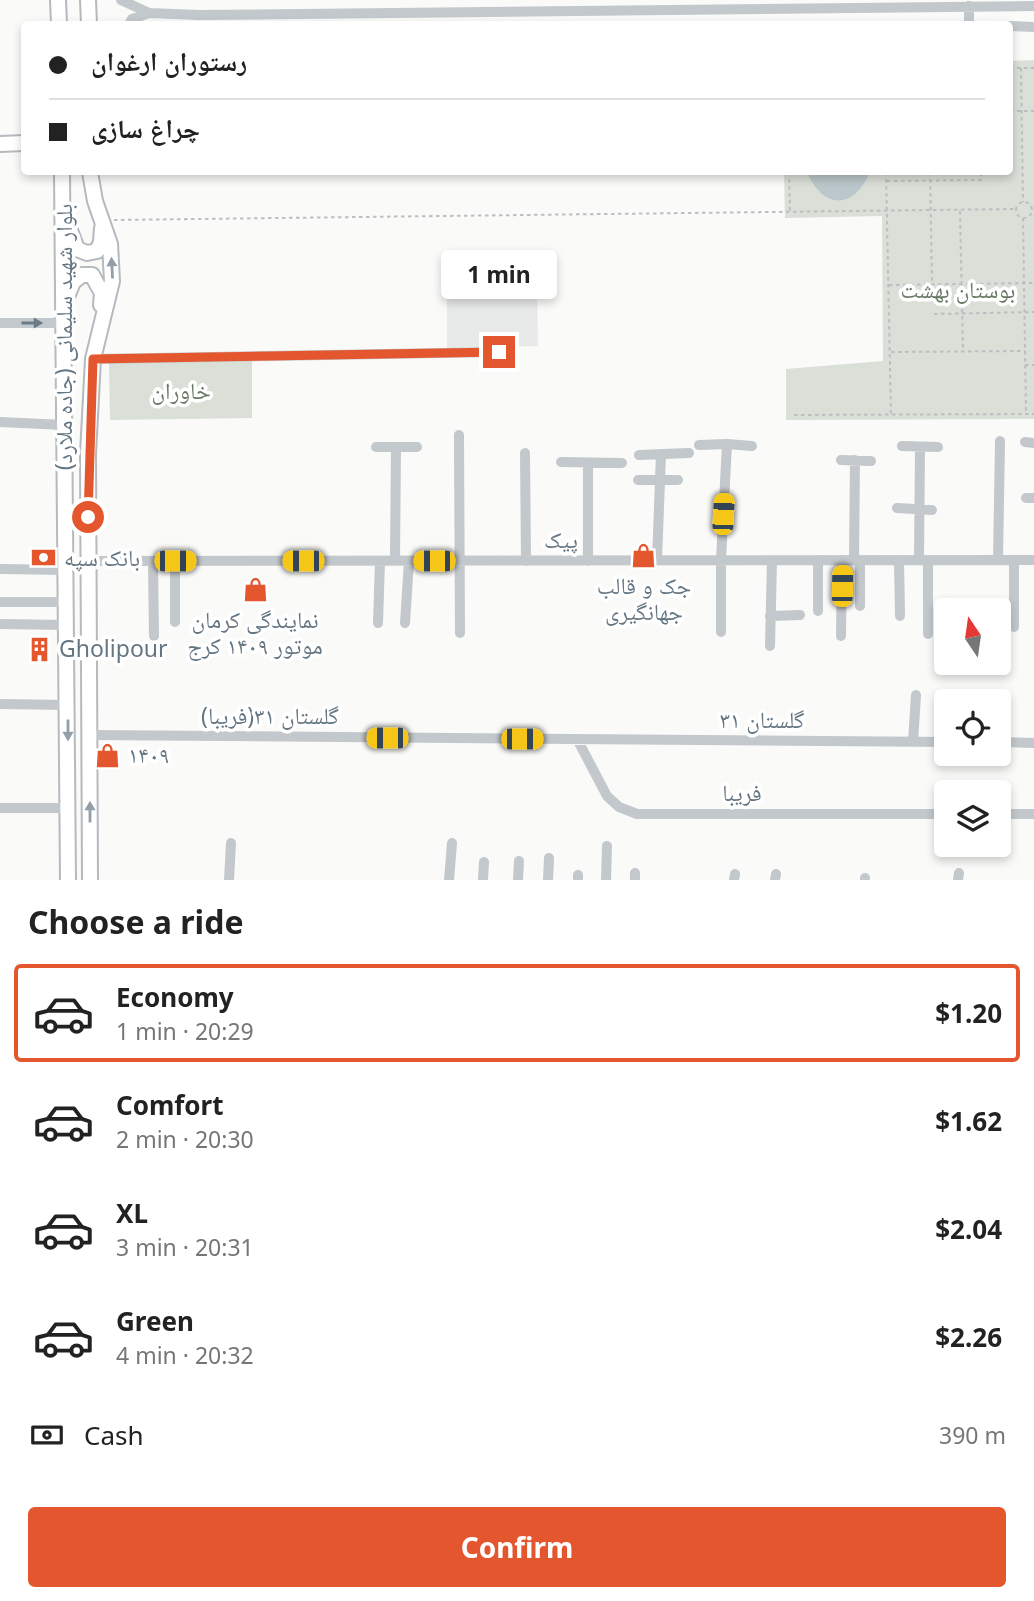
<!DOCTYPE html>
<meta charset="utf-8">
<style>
:root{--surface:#fff;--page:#f2f2f2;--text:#222;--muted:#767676;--line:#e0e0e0;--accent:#e4572e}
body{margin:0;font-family:"Noto Sans","Noto Naskh Arabic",sans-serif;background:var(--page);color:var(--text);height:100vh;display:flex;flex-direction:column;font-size:26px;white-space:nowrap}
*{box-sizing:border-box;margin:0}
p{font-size:23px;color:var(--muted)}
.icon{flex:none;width:38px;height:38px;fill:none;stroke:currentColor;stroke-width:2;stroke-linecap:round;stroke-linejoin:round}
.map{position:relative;height:880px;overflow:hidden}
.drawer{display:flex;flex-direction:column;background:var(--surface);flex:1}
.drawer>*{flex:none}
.top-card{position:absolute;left:21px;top:21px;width:992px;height:154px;border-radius:7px;box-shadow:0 4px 10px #0003;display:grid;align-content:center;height:154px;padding:0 28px;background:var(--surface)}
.needle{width:46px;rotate:347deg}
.buttons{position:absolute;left:934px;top:598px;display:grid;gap:14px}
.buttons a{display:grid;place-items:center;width:77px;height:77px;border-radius:7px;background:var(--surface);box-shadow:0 4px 10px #0003;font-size:35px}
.end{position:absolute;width:32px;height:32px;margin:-16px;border:9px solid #e4572e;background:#fff;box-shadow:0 0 0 4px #fff}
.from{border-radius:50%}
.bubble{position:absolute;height:49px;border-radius:7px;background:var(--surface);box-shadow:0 4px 10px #0003;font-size:23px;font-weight:700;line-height:49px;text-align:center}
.car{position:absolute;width:21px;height:42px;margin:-21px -10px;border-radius:9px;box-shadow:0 0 5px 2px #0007;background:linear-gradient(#f5c518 24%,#345 0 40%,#f5c518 0 76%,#345 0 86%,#f5c518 0)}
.top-card b{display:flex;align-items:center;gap:24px;height:66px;font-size:26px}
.top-card b+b{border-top:2px solid var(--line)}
.top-card i{width:18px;height:18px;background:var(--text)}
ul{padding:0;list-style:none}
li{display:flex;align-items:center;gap:21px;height:98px;margin:0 14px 10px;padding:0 14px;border:4px solid transparent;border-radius:7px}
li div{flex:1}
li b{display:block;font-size:26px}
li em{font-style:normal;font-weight:700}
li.selected{border-color:var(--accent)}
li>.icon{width:63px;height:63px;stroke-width:1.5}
h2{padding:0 28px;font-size:32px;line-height:84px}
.pay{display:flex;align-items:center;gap:18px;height:77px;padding:0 28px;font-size:26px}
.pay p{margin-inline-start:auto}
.cta{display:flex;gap:14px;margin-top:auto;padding:14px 28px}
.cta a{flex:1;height:80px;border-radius:7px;background:var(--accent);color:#fff;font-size:28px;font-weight:700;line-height:80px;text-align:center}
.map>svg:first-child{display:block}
.built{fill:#e8e9e9}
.green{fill:#dadfd7}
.water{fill:#bbc7cb}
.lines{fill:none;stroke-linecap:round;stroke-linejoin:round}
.major-casing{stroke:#b5babe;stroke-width:18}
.path{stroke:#bbbfc2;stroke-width:2;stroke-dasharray:3.5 3.5;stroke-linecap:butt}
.minor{stroke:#c3c8cc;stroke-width:10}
.major{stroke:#fff;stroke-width:14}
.oneway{fill:#939fa8}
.oneway2{fill:#6a7a87}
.route{stroke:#e4572e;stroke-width:9}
.labels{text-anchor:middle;stroke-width:7;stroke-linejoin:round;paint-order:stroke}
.park-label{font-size:23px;fill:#687a64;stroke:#fff}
.street-label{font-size:23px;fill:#657683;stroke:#fff}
.poi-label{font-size:23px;fill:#657683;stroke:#fff;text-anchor:start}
</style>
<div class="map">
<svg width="1034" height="880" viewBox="0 0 1034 880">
<rect width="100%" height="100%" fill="#fafaf8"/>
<!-- built -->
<path class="built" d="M447 283H537L538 346 447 348Z"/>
<!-- green -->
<path class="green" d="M1034 60V419L786 420V369L883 361 882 216 785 218 784 172H1010V61Z
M252 361V418L110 420 109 363Z"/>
<!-- water -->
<path class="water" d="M807 172H870C854 210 823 210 807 172Z"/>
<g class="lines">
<defs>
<path id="major" d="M58 0 59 24
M88 0 89 24
M0 144 24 143
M62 172 68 880
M90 172 95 201 110 244 112 281 93 359 88 454 90 880
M68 225 77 249 87 253 97 251 101 242 102 228
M67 297 73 282 82 275H92L102 293 101 305"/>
</defs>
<!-- major casing -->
<use href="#major" class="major-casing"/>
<!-- path -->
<path class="path" d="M1010 68H1034
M1021 68 1023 202
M1010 111H1034
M789 172 790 212
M886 172 891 415
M930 172 932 282
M887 181 981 180V172
M1016 210a8 8 0 1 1 16 0a8 8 0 1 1-16 0Z
M960 211 963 352
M1023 218 1026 413
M114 220 1015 209
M889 285 1034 283
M934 314 1034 312
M891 352 1025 351
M1025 365H1034
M794 415 1034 414"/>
<!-- minor -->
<path class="minor" d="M121 0 149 13 199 15 1034 6
M129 24 132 19 149 13
M969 24V6
M1010 26 1034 27
M0 323H64
M93 359 499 352
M0 422 65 425
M459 435 460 633
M1025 442 1034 443
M699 445 727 444 752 446
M902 446 938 447
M376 447H417
M525 453 526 561
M639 455 689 453
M841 460 871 461
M561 462 622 463
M588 463V561
M638 480H678
M1026 498H1034
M897 508 932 510
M657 560 661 454
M818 560V611
M854 560 855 460
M899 560 900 616
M919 560 920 447
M928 560V634
M998 560 1000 441
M1014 560V627
M88 561 1034 560
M153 561 154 636
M395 561 396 447
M0 569 66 570
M0 602H67
M860 606V560
M770 616 800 615
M175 622V561
M378 623 380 561
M405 623 409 561
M0 624 67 625
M721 632V560L727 444
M841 636 842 560
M770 646 772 560
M0 704 68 705
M89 735 947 742
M577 739 607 796 619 807 637 814H947
M913 742 916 695
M999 742 1034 743
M0 808H69
M999 814H1034
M229 880 231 843
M449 880 452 843
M483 880 484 862
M518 880 519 861
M548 880 549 858
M578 880V875
M606 880 607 846
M635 880V873
M734 880 735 874
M775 880 776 874
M865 880V878
M958 880 959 873"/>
<!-- major -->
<use href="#major" class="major"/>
</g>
<!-- one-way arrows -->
<defs><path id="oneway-solid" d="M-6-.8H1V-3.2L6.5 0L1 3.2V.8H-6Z" transform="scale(1.75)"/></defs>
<g class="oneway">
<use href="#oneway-solid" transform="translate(112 268) rotate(-93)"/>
<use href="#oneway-solid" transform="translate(68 730) rotate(90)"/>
<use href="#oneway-solid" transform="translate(90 812) rotate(-90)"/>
</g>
<use class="oneway2" href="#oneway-solid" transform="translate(32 323)"/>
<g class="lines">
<!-- route -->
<path class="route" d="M88 517 93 359 499 352"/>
</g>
<!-- icons -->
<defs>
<symbol id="shop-bare" viewBox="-9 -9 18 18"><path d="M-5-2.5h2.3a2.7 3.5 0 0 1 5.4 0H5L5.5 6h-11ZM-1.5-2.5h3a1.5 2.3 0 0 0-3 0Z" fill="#e4572e" stroke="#fff" stroke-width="2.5" paint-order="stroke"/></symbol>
<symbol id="bank-bare" viewBox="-9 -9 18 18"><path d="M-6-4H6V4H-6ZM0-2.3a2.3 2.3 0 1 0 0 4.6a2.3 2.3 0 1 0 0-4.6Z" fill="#e4572e" stroke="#fff" stroke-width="2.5" paint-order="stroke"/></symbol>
<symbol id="building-bare" viewBox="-9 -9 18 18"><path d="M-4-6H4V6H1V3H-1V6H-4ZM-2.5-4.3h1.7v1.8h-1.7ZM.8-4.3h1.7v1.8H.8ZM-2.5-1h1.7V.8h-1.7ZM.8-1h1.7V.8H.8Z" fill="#e4572e" stroke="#fff" stroke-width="2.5" paint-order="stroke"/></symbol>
</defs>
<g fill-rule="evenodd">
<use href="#shop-bare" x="626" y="538" width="35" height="35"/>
<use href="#bank-bare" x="26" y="540" width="35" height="35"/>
<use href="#shop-bare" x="238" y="572" width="35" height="35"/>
<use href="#building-bare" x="22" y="632" width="35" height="35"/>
<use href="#shop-bare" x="90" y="738" width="35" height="35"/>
</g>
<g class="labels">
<!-- park labels -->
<g class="park-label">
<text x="958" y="298">بوستان بهشت</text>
<text x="181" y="399">خاوران</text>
</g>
<!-- street labels -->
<g class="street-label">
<text transform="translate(64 337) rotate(-90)" y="8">بلوار شهید سلیمانی (جاده ملارد)</text>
<text x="561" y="548">پیک</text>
<text x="270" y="724">گلستان ۳۱(فریبا)</text>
<text x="762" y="728">گلستان ۳۱</text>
<text x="742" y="801">فریبا</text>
</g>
<!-- poi labels -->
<g class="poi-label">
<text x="64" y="566">بانک سپه</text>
<text x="644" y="594" text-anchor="middle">جک و قالب<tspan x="644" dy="26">جهانگیری</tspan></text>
<text x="255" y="628" text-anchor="middle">نمایندگی کرمان<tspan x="255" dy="26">موتور ۱۴۰۹ کرج</tspan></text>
<text x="59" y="657">Gholipour</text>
<text x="128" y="763">۱۴۰۹</text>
</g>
</g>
</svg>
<div class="buttons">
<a><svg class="needle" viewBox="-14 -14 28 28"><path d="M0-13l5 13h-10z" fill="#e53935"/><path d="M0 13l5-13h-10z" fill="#767676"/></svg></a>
<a><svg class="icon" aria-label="locate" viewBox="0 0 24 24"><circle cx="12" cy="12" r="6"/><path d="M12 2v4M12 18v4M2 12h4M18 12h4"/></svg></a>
<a><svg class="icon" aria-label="layers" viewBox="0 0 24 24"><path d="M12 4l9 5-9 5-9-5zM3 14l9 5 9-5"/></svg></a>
</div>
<i class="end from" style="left:88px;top:517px"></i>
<i class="end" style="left:499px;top:352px"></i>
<div class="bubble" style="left:441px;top:250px;width:116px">1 min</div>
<i class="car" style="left:723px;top:514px;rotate:3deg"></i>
<i class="car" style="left:175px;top:561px;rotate:90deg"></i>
<i class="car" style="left:303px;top:561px;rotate:270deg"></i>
<i class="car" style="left:434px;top:561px;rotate:270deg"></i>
<i class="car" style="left:842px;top:586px;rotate:1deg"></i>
<i class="car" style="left:387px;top:738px;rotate:270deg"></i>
<i class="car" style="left:522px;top:739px;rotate:90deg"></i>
<div class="top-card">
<b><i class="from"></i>رستوران ارغوان</b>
<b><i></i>چراغ سازی</b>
</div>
</div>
<section class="drawer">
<h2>Choose a ride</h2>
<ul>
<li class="selected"><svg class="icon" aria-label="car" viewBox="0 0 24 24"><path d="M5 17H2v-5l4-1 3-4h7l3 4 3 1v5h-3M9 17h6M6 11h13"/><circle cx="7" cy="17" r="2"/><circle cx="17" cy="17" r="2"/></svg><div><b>Economy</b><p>1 min · 20:29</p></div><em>$1.20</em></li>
<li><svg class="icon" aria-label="car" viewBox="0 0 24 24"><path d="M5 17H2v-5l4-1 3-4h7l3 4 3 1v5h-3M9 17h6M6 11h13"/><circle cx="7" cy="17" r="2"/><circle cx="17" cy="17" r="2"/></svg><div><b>Comfort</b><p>2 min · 20:30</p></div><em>$1.62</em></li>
<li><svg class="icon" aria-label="car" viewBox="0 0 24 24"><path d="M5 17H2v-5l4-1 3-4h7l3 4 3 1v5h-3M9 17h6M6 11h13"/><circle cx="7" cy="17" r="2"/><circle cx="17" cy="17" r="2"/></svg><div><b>XL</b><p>3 min · 20:31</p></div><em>$2.04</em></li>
<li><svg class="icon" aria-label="car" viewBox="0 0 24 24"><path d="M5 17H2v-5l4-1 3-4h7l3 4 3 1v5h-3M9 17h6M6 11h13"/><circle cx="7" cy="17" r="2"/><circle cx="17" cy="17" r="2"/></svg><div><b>Green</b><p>4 min · 20:32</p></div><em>$2.26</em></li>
</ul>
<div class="pay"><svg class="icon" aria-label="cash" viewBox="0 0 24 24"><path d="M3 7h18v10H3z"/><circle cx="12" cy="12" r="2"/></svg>Cash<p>390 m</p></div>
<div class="cta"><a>Confirm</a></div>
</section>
